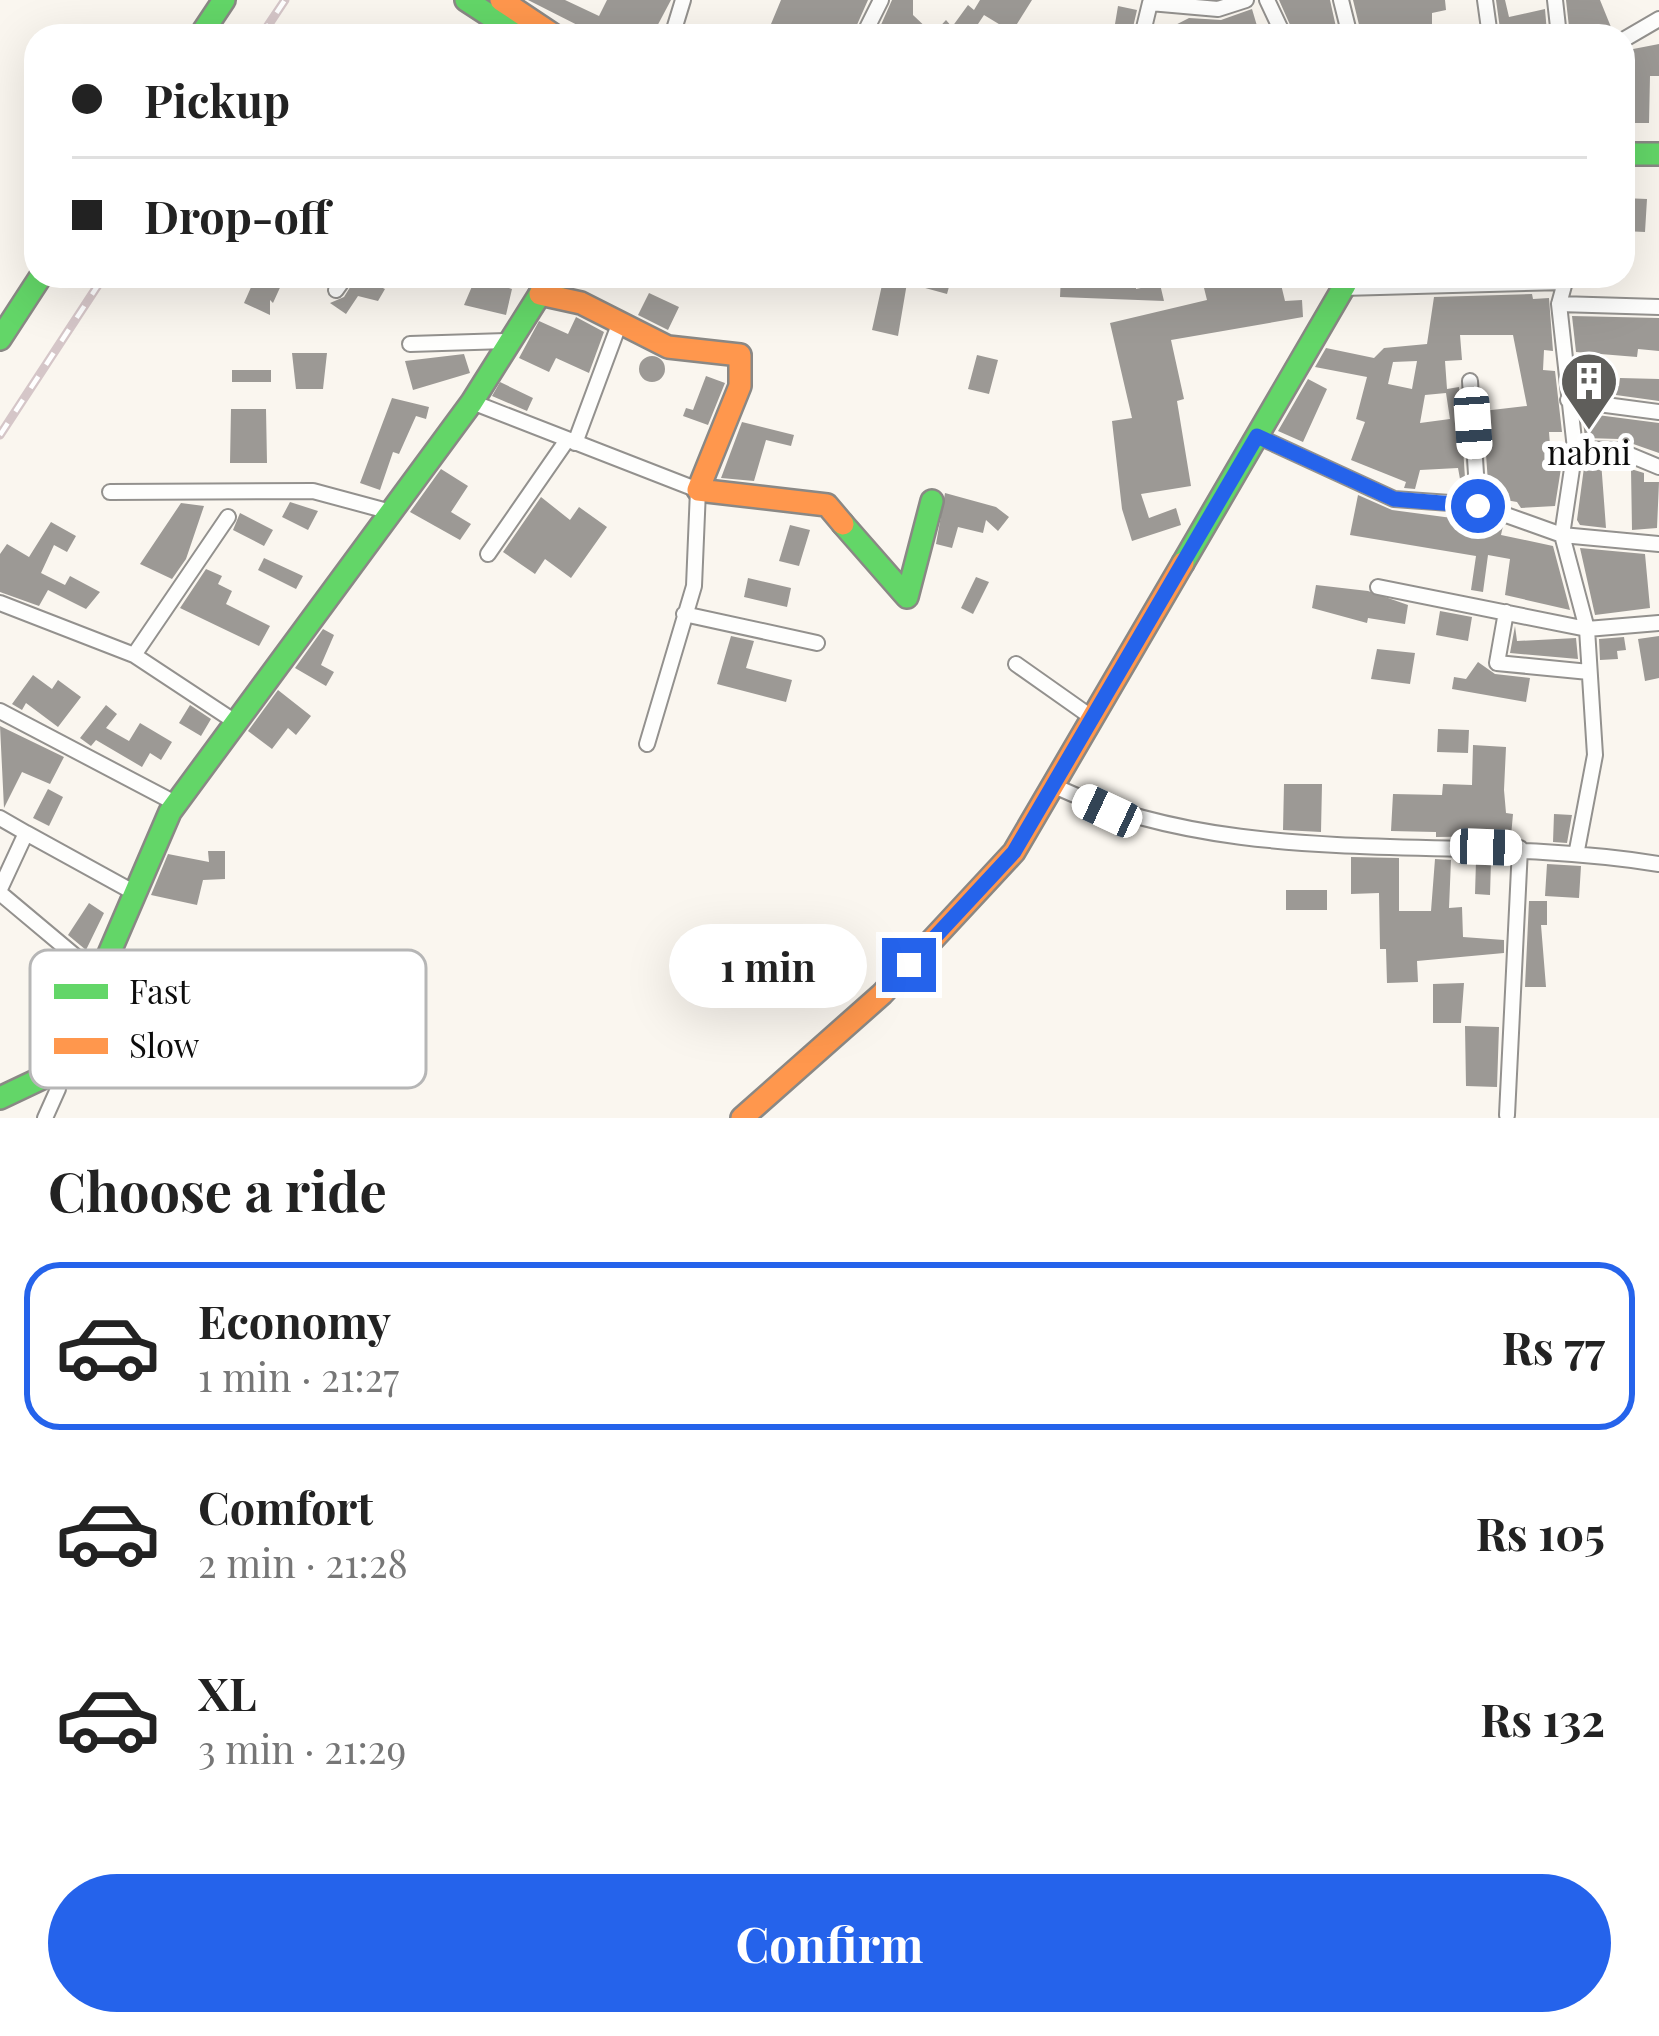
<!DOCTYPE html>
<meta charset="utf-8">
<style>
:root{--surface:#fff;--page:#f6f6f6;--text:#222;--muted:#767676;--line:#e0e0e0;--accent:#2563eb}
body{margin:0;font-family:"Playfair Display",serif;background:var(--page);color:var(--text);height:100vh;display:flex;flex-direction:column;font-size:45px;white-space:nowrap}
*{box-sizing:border-box;margin:0}
p{font-size:39px;color:var(--muted)}
.icon{flex:none;width:66px;height:66px;fill:none;stroke:currentColor;stroke-width:2;stroke-linecap:round;stroke-linejoin:round}
.map{position:relative;height:1118px;overflow:hidden}
.drawer{display:flex;flex-direction:column;background:var(--surface);flex:1}
.drawer>*{flex:none}
.hud{position:absolute;left:24px;top:24px;width:1611px;height:264px;border-radius:36px;box-shadow:0 12px 48px #0002;display:grid;align-content:center;height:264px;padding:0 48px;background:var(--surface)}
.end{position:absolute;width:54px;height:54px;margin:-27px;border:15px solid #2563eb;background:#fff;box-shadow:0 0 0 6px #fff}
.from{border-radius:50%}
.bubble{position:absolute;height:84px;border-radius:42px;background:var(--surface);box-shadow:0 12px 48px #0002;font-size:39px;font-weight:700;line-height:84px;text-align:center}
.car{position:absolute;width:36px;height:72px;margin:-36px -18px;border-radius:15px;box-shadow:0 0 9px 3px #0007;background:linear-gradient(#fff 24%,#345 0 40%,#fff 0 76%,#345 0 86%,#fff 0)}
.hud b{display:flex;align-items:center;gap:42px;height:114px;font-size:45px}
.hud b+b{border-top:3px solid var(--line)}
.hud i{width:30px;height:30px;background:var(--text)}
ul{padding:0;list-style:none}
li{display:flex;align-items:center;gap:36px;height:168px;margin:0 24px 18px;padding:0 24px;border:6px solid transparent;border-radius:36px}
li div{flex:1}
li b{display:block;font-size:45px}
li em{font-style:normal;font-weight:700}
li.active{border-color:var(--accent)}
li>.icon{width:108px;height:108px;stroke-width:1.5}
h2{padding:0 48px;font-size:54px;line-height:144px}
.cta{display:flex;gap:24px;margin-top:auto;padding:24px 48px}
.cta a{flex:1;height:138px;border-radius:72px;background:var(--accent);color:#fff;font-size:48px;font-weight:700;line-height:138px;text-align:center}
.map>svg:first-child{display:block}
.building{fill:#9c9995;fill-rule:evenodd}
.lines{fill:none;stroke-linecap:round;stroke-linejoin:round}
.street-casing{stroke:#93918e;stroke-width:18}
.fast-casing{stroke:#8a8885;stroke-width:26}
.slow-casing{stroke:#8a8885;stroke-width:26}
.street{stroke:#fefefd;stroke-width:14}
.fast{stroke:#63d668;stroke-width:21}
.slow{stroke:#ff974d;stroke-width:21}
.rail-casing{stroke:#d5c6c8;stroke-width:9}
.rail{stroke:#fff;stroke-width:4.5;stroke-dasharray:14;stroke-linecap:butt}
.route{stroke:#2563eb;stroke-width:15}
.labels{text-anchor:middle;stroke-width:12;stroke-linejoin:round;paint-order:stroke}
.poi-label{font-size:33px;fill:#0c0c0c;stroke:#fff}
.key{fill:#fff;stroke:#b6b6b6;stroke-width:3}
.key-label{font-size:33px;fill:#0c0c0c}
</style>
<div class="map">
<svg width="1659" height="1118" viewBox="0 0 1659 1118">
<rect width="100%" height="100%" fill="#faf6ef"/>
<!-- building -->
<path class="building" d="M528 0H565L599 16 607 0H671L654 32 640 25 634 36H599Z
M781 0H868L852 36H766Z
M892 0H913V15L933 34 946 20 952 27 968 5 974 10 980 0H1032L1012 32 984 15 970 36H876Z
M1279 0H1330L1338 36H1295Z
M1353 0H1445L1446 10 1432 13V24L1360 29Z
M1496 0H1505L1509 17 1545 9 1547 33 1501 36Z
M1566 0H1600L1613 32 1570 36Z
M1118 6 1137 10 1131 36H1113Z
M1252 9 1260 36H1154L1189 18 1221 20Z
M1659 44V76H1650L1649 123H1632L1633 107H1623L1628 50Z
M1623 198 1647 199 1645 232 1623 231Z
M256 276 283 281 273 303 270 300V315L244 303Z
M357 276 385 289 378 301 358 296 346 314 330 303 344 297Z
M884 276H952L947 294 907 283 898 336 872 330Z
M1061 276 1136 278V289L1160 284 1164 301 1060 297Z
M1201 276H1279L1285 301 1302 300 1303 317 1171 340 1184 399 1177 401 1191 486 1141 494 1149 518 1176 508 1181 525 1132 541 1122 509 1112 421 1132 418 1110 323 1207 300Z
M476 277 512 289 506 315 464 305Z
M649 293 679 307 668 330 638 315Z
M1532 294 1533 299 1549 298 1553 351 1544 350 1543 370 1555 371 1562 432H1549L1551 458 1562 462 1555 506 1521 508 1517 502 1489 497 1483 411 1527 406 1513 335H1460L1462 360 1445 361 1447 389 1459 387 1465 478 1460 479 1458 468 1420 470 1415 489 1404 488 1406 482 1351 460 1365 422 1356 419 1367 377 1315 367 1326 348 1374 358 1384 348 1427 344 1434 297ZM1417 361 1412 389 1388 384 1393 362ZM1446 393 1450 419 1420 423 1425 395Z
M1572 316 1659 318V351L1638 349 1637 357 1576 352Z
M576 317 604 332 589 373 556 358 549 372 519 358 539 321 568 334Z
M292 353H327L323 389H296Z
M464 354 470 373 413 390 405 361Z
M977 355 998 360 989 394 968 389Z
M639 369a13 13 0 1 1 26 0a13 13 0 1 1-26 0Z
M232 370H271V382H232Z
M706 376 725 383 708 425 683 416 686 408 693 410Z
M1620 378 1659 379V401L1580 390 1579 383 1619 386Z
M1308 379 1327 389 1303 442 1278 431Z
M500 382 533 398 527 411 492 396Z
M392 398 429 407 426 419 416 416 399 454 393 452 380 490 360 483Z
M231 409H266L267 463H230Z
M1582 413 1659 423V453L1619 439 1585 438Z
M742 422 794 435 791 446 766 440 754 481 721 478Z
M1585 460 1601 461 1606 528 1580 525 1577 520Z
M441 469 468 486 451 512 471 524 460 540 410 512Z
M1631 469 1644 473V482H1659L1657 528 1632 530Z
M945 493 996 507 1009 517 998 531 986 520 983 533 958 527 952 548 936 544Z
M1358 495 1392 510 1497 524 1503 526 1501 535 1553 546 1570 610 1505 595 1510 559 1488 555 1483 592 1471 590 1476 556 1350 535Z
M541 497 570 520 579 507 607 527 571 578 545 559 535 574 503 552Z
M290 502 318 511 308 530 282 517Z
M181 503 204 506 186 559 172 579 140 564Z
M240 513 273 530 264 546 233 530Z
M51 522 76 536 67 552 54 545 41 573 65 585 70 576 100 592 86 609 48 590 39 606 0 592V554L7 544 29 557Z
M790 525 810 530 799 566 779 561Z
M1580 548 1645 554 1650 608 1595 615Z
M264 558 303 576 296 589 258 570Z
M206 569 222 576 218 584 232 591 226 604 270 626 259 646 180 608Z
M976 577 989 582 973 614 961 608Z
M748 578 791 588 787 607 744 597Z
M1316 585 1368 591 1408 605 1405 624 1368 618 1367 623 1312 608Z
M1440 611 1472 617 1468 641 1436 635Z
M1515 626 1517 641 1576 638 1578 659 1510 653Z
M323 629 334 635 321 665 334 672 326 686 295 668Z
M731 636 754 641 746 668 792 680 786 702 717 684Z
M1659 636V678L1645 681 1638 639Z
M1624 637 1626 650 1617 651 1618 659 1600 660 1599 639Z
M1377 649 1415 653 1410 684 1371 679Z
M1478 662 1495 674 1530 678 1526 702 1452 689 1454 677 1466 679Z
M33 675 52 689 58 680 81 697 58 727 26 703 22 710 12 704Z
M278 690 311 716 296 735 288 728 272 749 248 731Z
M106 705 117 714 106 728 129 741 140 723 172 742 161 760 150 753 142 767 96 740 91 746 80 738Z
M190 705 211 719 201 736 179 723Z
M0 726 64 757 50 784 22 772 4 808Z
M1438 729 1469 730 1468 753 1437 752Z
M1473 745 1506 747 1504 790 1506 813 1513 814 1511 836 1436 837V832L1391 831 1393 794 1442 795 1443 784 1472 785Z
M1284 784H1322L1321 832 1283 830Z
M48 789 63 797 49 826 33 818Z
M1554 814 1572 815 1567 843 1553 842Z
M208 851H225V879L203 880 197 905 151 895 168 854 209 862Z
M1351 857 1399 858V911H1431L1435 859 1451 860 1449 908 1462 907 1463 937 1504 940V953L1417 961 1418 982 1387 983 1386 949H1380L1379 893 1351 894Z
M1476 861H1491L1490 895 1475 894Z
M1547 864 1581 866 1579 898 1545 896Z
M1286 890H1327V910H1286Z
M1529 901H1547V925H1541L1546 987H1525Z
M89 903 104 913 86 950 68 935Z
M1464 983 1461 1023H1433V984Z
M1465 1026 1499 1027 1497 1087 1466 1086Z"/>
<g class="lines">
<defs>
<path id="street" d="M1267 0 1284 36
M1341 0 1350 36
M1485 0 1490 36
M1555 0 1559 36
M672 36 683 0
M863 36 881 0
M1142 36 1150 3 1218 9 1246 0
M1623 40 1659 19
M1343 288 1565 282 1559 304 1659 307
M336 290 346 276
M1559 304 1575 449 1562 535 1587 629 1595 755 1577 850
M410 344 506 341
M1470 381 1478 505
M1568 400 1659 412
M472 402 698 490 694 586 647 744
M1257 436 1394 499 1478 505 1562 535 1659 544
M575 443 620 322
M1575 449 1618 450 1659 467
M110 492 313 491 391 512
M488 554 567 440
M1378 587 1587 629 1659 623
M0 603 134 655 237 723
M1506 612 1497 663 1589 672
M684 614 817 643
M134 655 228 517
M1016 664 1094 719
M0 711 177 804
M1054 786C1244 874 1457 831 1659 864
M0 818 26 833 0 889
M26 833 135 893
M0 893 99 976
M1507 1115 1520 848
M45 1118 58 1089 59 1070"/>
<path id="fast" d="M466 0 521 36
M200 36 224 0
M1623 154H1659
M0 339 41 276
M843 524 907 597 932 501
M1183 563 1345 285V276
M0 1098 59 1070 170 812 472 402 540 294 563 276"/>
<path id="slow" d="M501 0 555 36
M540 294 581 303 668 347 740 355V386L698 490 827 505 843 524
M742 1118 882 994 1014 852 1183 563"/>
</defs>
<!-- street casing -->
<use href="#street" class="street-casing"/>
<!-- fast casing -->
<use href="#fast" class="fast-casing"/>
<!-- slow casing -->
<use href="#slow" class="slow-casing"/>
<!-- street -->
<use href="#street" class="street"/>
<!-- fast -->
<use href="#fast" class="fast"/>
<!-- slow -->
<use href="#slow" class="slow"/>
<defs>
<path id="rail" d="M261 36 285 0
M0 435 104 276"/>
</defs>
<!-- rail casing -->
<use href="#rail" class="rail-casing"/>
<!-- rail -->
<use href="#rail" class="rail"/>
</g>
<g class="lines">
<!-- route -->
<path class="route" d="M909 965 1014 852 1257 436 1394 499 1478 506"/>
</g>
<!-- icons -->
<defs>
<symbol id="building-pin" viewBox="-11 -11 22 30"><path d="M0 17L-7.5 6A9.5 9.5 0 1 1 7.5 6Z" fill="#5f5e5b" stroke="#fff"/><path d="M-4-6H4V6H1V3H-1V6H-4ZM-2.5-4.3h1.7v1.8h-1.7ZM.8-4.3h1.7v1.8H.8ZM-2.5-1h1.7V.8h-1.7ZM.8-1h1.7V.8H.8Z" fill="#fff"/></symbol>
</defs>
<g fill-rule="evenodd">
<use href="#building-pin" x="1556" y="348" width="66" height="90"/>
</g>
<g class="labels">
<!-- poi labels -->
<g class="poi-label">
<text x="1589" y="465">nabni</text>
</g>
</g>
<!-- legend -->
<rect x="30" y="950" width="396" height="138" rx="18" class="key"/>
<rect x="54" y="984" width="54" height="15" fill="#63d668"/>
<rect x="54" y="1038" width="54" height="16" fill="#ff974d"/>
<g class="key-label">
<text x="129" y="1004">Fast</text>
<text x="129" y="1058">Slow</text>
</g>
</svg>
<i class="end from" style="left:1478px;top:506px"></i>
<i class="end" style="left:909px;top:965px"></i>
<div class="bubble" style="left:669px;top:924px;width:198px">1 min</div>
<i class="car" style="left:1473px;top:423px;rotate:176deg"></i>
<i class="car" style="left:1107px;top:811px;rotate:295deg"></i>
<i class="car" style="left:1486px;top:847px;rotate:92deg"></i>
<div class="hud">
<b><i class="from"></i>Pickup</b>
<b><i></i>Drop-off</b>
</div>
</div>
<section class="drawer">
<h2>Choose a ride</h2>
<ul>
<li class="active"><svg class="icon" aria-label="car" viewBox="0 0 24 24"><path d="M5 17H2v-5l4-1 3-4h7l3 4 3 1v5h-3M9 17h6M6 11h13"/><circle cx="7" cy="17" r="2"/><circle cx="17" cy="17" r="2"/></svg><div><b>Economy</b><p>1 min · 21:27</p></div><em>Rs 77</em></li>
<li><svg class="icon" aria-label="car" viewBox="0 0 24 24"><path d="M5 17H2v-5l4-1 3-4h7l3 4 3 1v5h-3M9 17h6M6 11h13"/><circle cx="7" cy="17" r="2"/><circle cx="17" cy="17" r="2"/></svg><div><b>Comfort</b><p>2 min · 21:28</p></div><em>Rs 105</em></li>
<li><svg class="icon" aria-label="car" viewBox="0 0 24 24"><path d="M5 17H2v-5l4-1 3-4h7l3 4 3 1v5h-3M9 17h6M6 11h13"/><circle cx="7" cy="17" r="2"/><circle cx="17" cy="17" r="2"/></svg><div><b>XL</b><p>3 min · 21:29</p></div><em>Rs 132</em></li>
</ul>
<div class="cta"><a>Confirm</a></div>
</section>
